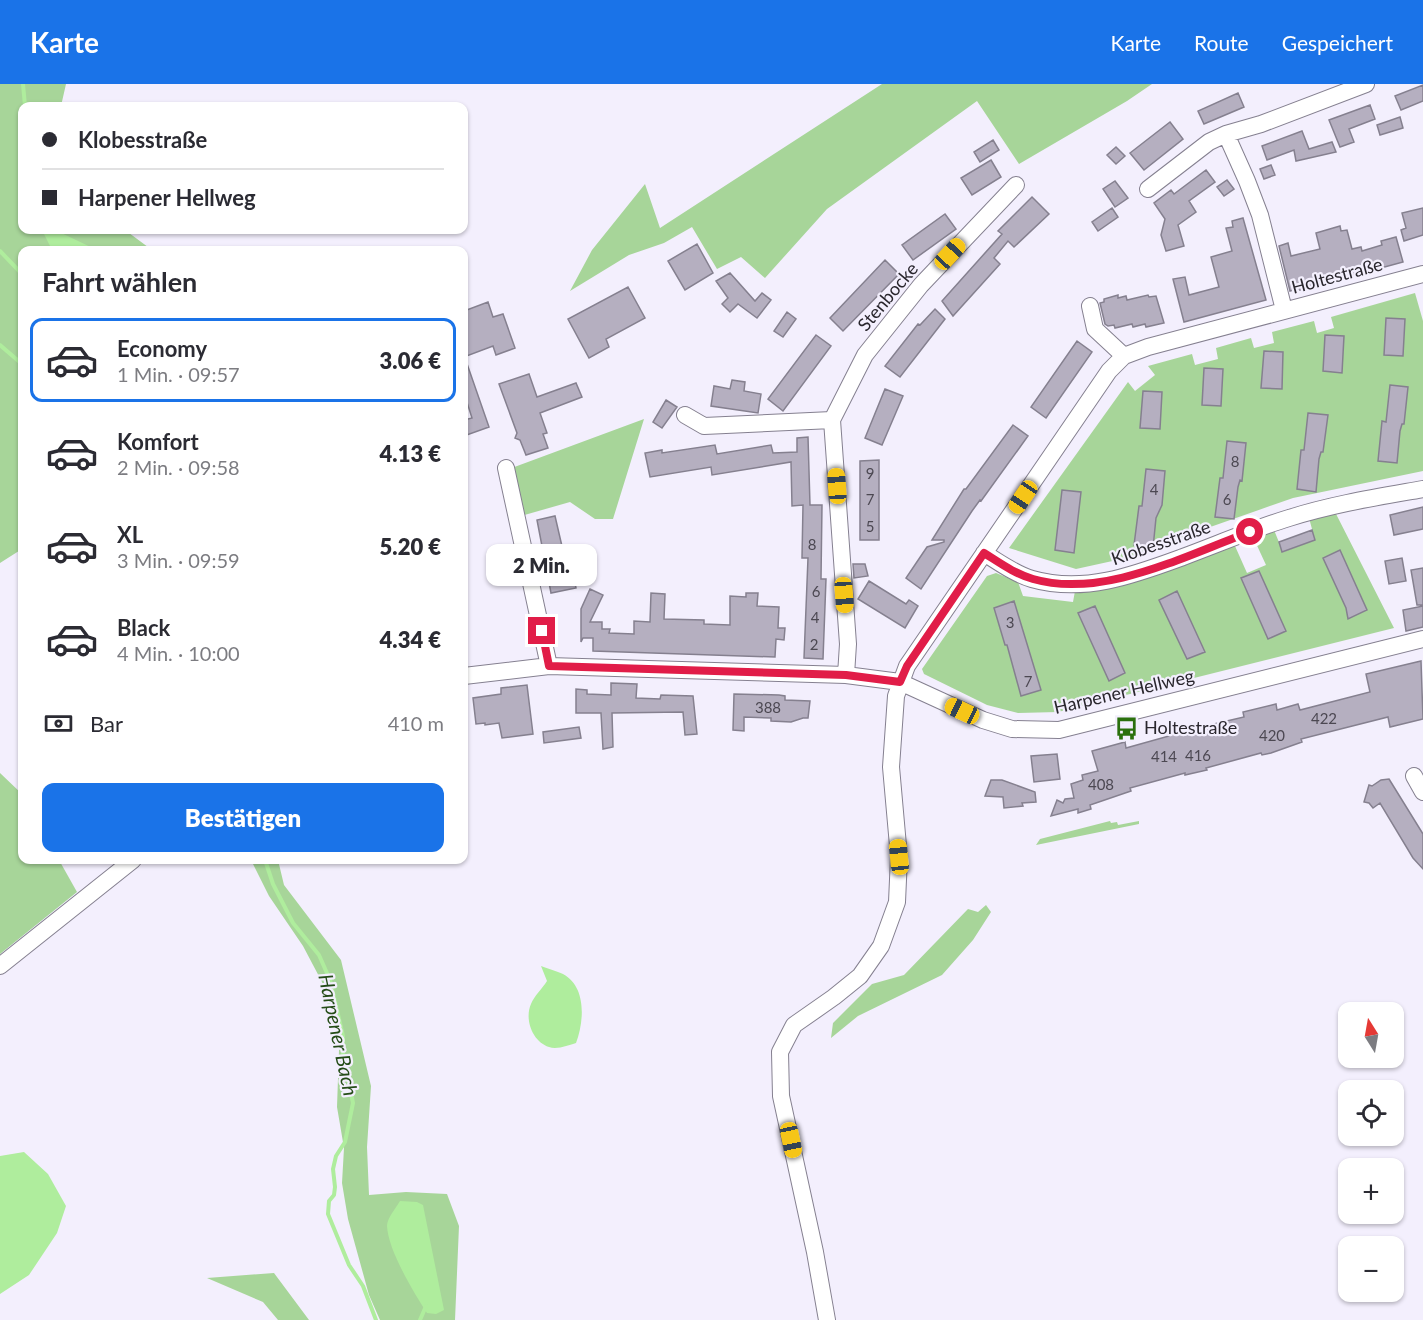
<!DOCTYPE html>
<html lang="de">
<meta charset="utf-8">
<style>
:root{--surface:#fff;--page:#f2f2f3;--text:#2b2b33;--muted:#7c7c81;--line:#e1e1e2;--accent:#1a73e8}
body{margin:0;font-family:Lato,sans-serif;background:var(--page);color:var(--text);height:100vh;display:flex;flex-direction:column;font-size:22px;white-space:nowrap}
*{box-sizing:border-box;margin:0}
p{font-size:20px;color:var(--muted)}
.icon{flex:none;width:33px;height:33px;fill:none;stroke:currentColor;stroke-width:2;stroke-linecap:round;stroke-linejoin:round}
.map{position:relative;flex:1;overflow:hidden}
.side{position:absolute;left:18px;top:162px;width:450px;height:618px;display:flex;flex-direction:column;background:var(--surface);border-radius:12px;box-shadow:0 2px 4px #0004}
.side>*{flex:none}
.guide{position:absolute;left:18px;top:18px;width:450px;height:132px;border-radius:12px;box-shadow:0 2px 4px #0004;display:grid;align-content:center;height:132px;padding:0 24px;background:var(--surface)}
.needle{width:39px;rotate:349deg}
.fabs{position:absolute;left:1338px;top:918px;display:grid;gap:12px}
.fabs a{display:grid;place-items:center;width:66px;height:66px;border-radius:12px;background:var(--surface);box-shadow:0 2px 4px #0004;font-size:30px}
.end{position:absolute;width:27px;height:27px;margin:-14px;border:8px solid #e11d48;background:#fff;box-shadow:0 0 0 3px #fff}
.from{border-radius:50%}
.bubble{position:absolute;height:42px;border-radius:12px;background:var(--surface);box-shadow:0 2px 4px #0004;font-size:20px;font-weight:800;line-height:42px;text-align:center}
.car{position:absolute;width:18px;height:36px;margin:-18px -9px;border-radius:8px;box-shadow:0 0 4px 2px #0007;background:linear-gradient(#f5c518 24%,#345 0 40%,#f5c518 0 76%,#345 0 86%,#f5c518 0)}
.guide b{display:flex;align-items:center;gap:21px;height:57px;font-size:22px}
.guide b+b{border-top:2px solid var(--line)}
.guide i{width:15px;height:15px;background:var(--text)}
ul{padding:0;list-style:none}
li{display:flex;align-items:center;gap:18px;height:84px;margin:0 12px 9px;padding:0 12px;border:3px solid transparent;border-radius:12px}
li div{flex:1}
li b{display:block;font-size:22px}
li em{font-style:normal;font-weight:800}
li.on{border-color:var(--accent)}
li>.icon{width:54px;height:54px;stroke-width:1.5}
h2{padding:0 24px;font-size:27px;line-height:72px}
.pay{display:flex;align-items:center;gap:15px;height:66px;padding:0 24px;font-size:22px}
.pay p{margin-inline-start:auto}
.button{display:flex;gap:12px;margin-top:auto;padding:12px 24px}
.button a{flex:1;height:69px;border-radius:12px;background:var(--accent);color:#fff;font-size:24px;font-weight:800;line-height:69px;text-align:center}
header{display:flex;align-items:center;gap:36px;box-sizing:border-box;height:84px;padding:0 30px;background:var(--accent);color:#fff}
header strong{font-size:28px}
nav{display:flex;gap:33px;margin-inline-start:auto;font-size:21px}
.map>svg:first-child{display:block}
.green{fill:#a7d599}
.water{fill:#afed9d}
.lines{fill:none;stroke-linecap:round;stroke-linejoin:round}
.stream{stroke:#afed9d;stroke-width:4}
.building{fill:#b5afc0;stroke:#85808f;stroke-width:1.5}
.minor-casing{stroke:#858090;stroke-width:18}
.minor{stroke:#fff;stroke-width:16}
.route{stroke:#e11d48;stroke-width:8}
.labels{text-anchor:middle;stroke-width:4.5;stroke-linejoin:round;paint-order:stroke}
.number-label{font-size:15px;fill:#4c4852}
.street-label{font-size:18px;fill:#29262d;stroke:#f3effd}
.poi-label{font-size:18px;fill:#29262d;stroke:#f3effd;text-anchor:start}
.water-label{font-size:20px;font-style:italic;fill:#244c17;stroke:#f3effd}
</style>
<header>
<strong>Karte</strong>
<nav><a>Karte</a><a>Route</a><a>Gespeichert</a></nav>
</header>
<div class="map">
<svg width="1423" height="1236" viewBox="0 0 1423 1236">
<rect width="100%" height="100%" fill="#f3effd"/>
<!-- green -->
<path class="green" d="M0 0H66L61 22H22V146H125L152 166H22V465L0 479Z
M882 0H1152L1127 17 1019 80 977 17 827 125 765 194 741 173 717 185 692 143 664 159 629 171 570 207 592 166 645 100 660 144Z
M1415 209 1423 237V387L1293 414 1196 448 1149 469 1076 485 1009 464 1128 298 1135 307 1155 291 1148 282 1192 270 1195 281 1218 275 1216 264 1251 254 1254 264 1274 259 1272 248 1314 237 1317 249 1334 244 1331 233Z
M644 335 613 435H595L570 418 521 432 509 385Z
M1334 426 1394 544 1058 628 1018 629 987 621 924 590 922 585 987 492 996 489 1018 498 1023 512 1073 518 1075 507 1122 502 1235 462 1247 489 1266 481 1254 455 1274 446 1283 468 1315 456 1309 434Z
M0 689 22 710V776H59L77 808 0 870Z
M1110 737 1111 739 1117 738 1118 741 1139 737V740L1036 761 1040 755Z
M251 776H278L284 801 341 876 371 1002 367 1063 369 1111 406 1108 447 1110 459 1142 455 1236H380L369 1211 348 1135 342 1099 344 1064 337 1023 339 966 322 898 303 862 269 812Z
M986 821 991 828 973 856 942 891 858 932 831 954 833 939 872 900 904 891 968 825 978 828Z
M274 1189 309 1236H278L263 1218 207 1194Z"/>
<!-- water -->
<path class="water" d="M46 146H55L97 166H52L44 150Z
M541 882C548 885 557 887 563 890 587 903 584 938 576 959 569 961 557 966 549 963 533 958 524 936 531 920 534 912 542 905 547 897Z
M24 1068 48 1090 66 1122 57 1149 29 1191 0 1210V1072Z
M400 1117 417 1118 423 1121 444 1226 436 1230 427 1229C414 1209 388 1166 387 1142 387 1134 396 1124 400 1117Z"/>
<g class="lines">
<!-- stream -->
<path class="stream" d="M23 0 25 22
M0 167 22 190
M0 261 22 280
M265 776 273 800 293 839 319 871 330 896 343 952V970L353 1019 345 1058 336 1072 333 1085 335 1103 334 1111 329 1117 328 1130 349 1181 363 1202 376 1236
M420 1236 426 1222"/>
</g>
<!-- building -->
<path class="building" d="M1423 1V17L1401 26 1395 12Z
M1238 9 1244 23 1204 40 1198 27Z
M1370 21 1375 35 1349 45 1354 58 1340 63 1329 36Z
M1400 33 1403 44 1380 51 1377 41Z
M1170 38 1183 55 1144 86 1130 69Z
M1302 47 1309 65 1332 58 1336 68 1296 77 1294 66 1267 76 1262 62Z
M993 56 999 66 980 78 974 68Z
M1116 63 1125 72 1116 80 1107 71Z
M991 76 1001 93 972 111 961 94Z
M1271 81 1275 91 1264 95 1260 85Z
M1206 86 1215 98 1189 117 1196 128 1178 141 1184 162 1166 167 1161 151 1165 135 1154 119 1171 106 1174 110Z
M1227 96 1234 105 1224 112 1217 103Z
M1115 97 1128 114 1115 123 1103 105Z
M1032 113 1049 130 1014 163 1008 157 994 174 1000 180 953 232 942 217 1002 150 998 147Z
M1112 124 1118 133 1098 147 1092 138Z
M1423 124V151L1404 157 1401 146 1406 144 1402 129Z
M945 130 956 145 913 176 902 161Z
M1243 134 1266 216 1184 238 1173 195 1185 193 1189 211 1219 203 1211 173 1232 167 1226 144 1233 143 1232 137Z
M1340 142 1341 147 1347 146 1352 165 1361 163 1362 167 1382 161 1381 157 1396 153 1403 178 1300 206V204L1290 207 1279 162 1288 159 1291 172 1320 165 1316 149Z
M697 160 713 189 685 206 668 177Z
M885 176 899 190 843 247 830 234Z
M730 189 755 217 762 209 771 216 757 234 738 220 730 228 722 220 728 214 716 197Z
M628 203 645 234 606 255 609 263 589 274 568 235Z
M1118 211V214L1126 212 1127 216 1148 211 1149 213 1156 212 1164 239 1146 243 1145 240 1133 243 1132 240 1115 244 1114 241 1108 242 1105 240 1100 219 1104 218V215Z
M488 218 493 233 503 230 515 264 496 271 493 262 464 273V227Z
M935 225 945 235 900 293 885 282 918 240 920 241Z
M787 228 796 235 783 253 774 247Z
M1386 234 1405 235 1403 272 1384 271Z
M816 251 831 262 783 327 768 315Z
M1325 251 1344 252 1342 289 1323 287Z
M1077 257 1092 268 1046 334 1031 323Z
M1264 267 1283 268 1282 305 1261 304Z
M464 274H465L489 343 464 352V336L472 334 464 309Z
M1204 284 1223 285 1221 322 1202 321Z
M529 290 537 313 576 299 582 313 540 329 547 349 543 350 548 364 526 371 520 356 515 354 517 349 499 300Z
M732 296 745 298 744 307 761 310 758 329 711 322 714 302 730 305Z
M1390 301 1408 303 1404 340H1402L1400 347 1397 379 1378 377 1382 337 1386 338Z
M885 305 903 312 882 361 865 354Z
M1143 307 1162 308 1160 345 1140 344Z
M666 316 677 323 662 344 653 338Z
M1308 329 1328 331 1323 368H1321L1319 375 1316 408 1297 405 1301 366H1304Z
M1013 341 1028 352 981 417 980 416 972 427 921 505 906 494 927 463 944 458V456H932L964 405H966Z
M808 353 810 421H822L821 495H826L823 575 804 574 808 474H802L803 421 792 422 791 378 712 391 711 383 650 393 645 369 662 366V369L715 361 717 370 771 361 773 369 797 368V354Z
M1227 357 1246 359 1242 397 1240 396 1238 403 1234 435 1215 433 1220 394H1223Z
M879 376V456H860V377Z
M1146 385 1165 387 1162 421 1156 434 1153 464 1134 461 1139 422H1142Z
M1062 406 1081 408 1074 469 1055 466Z
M1423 423V445L1394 451 1390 431Z
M555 432 564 471 569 470 576 504 551 509 537 436Z
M1312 446 1315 456 1282 468 1279 458Z
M1340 466 1367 526 1348 535 1346 524 1323 474Z
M1402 474 1406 497 1389 500 1385 477Z
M853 480H865L868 492 854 494Z
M1423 484V521H1417L1411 486Z
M1259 487 1286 547 1268 555 1241 494Z
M869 497 906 520 909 516 918 522 905 544 858 515Z
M590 505 603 511 590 538H602V545H610L609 549 634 550V537L650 538 651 509 665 510 664 535 704 536V540L730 541V512L746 513V509H758L757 522 779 523 778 544H785L784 556 776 555 775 573 593 567V554H583L581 558V525Z
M1177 507 1205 568 1187 575 1159 516Z
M1014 517 1041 606 1021 612 1007 561H1005L994 524Z
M1095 522 1125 589 1109 597 1078 529Z
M1423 522V543L1406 547 1403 526Z
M1421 577 1423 635 1390 643 1388 633 1301 655 1302 658 1271 669 1262 671 1261 669 1206 684 1207 686 1185 691V689L1130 704 1131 707 1090 721 1091 725 1078 729V725L1051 732 1057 716 1063 719 1065 715 1074 714 1071 700 1083 696 1082 691 1098 687 1092 667 1125 658 1126 664 1169 652 1168 648 1200 639 1201 643 1244 633 1243 628 1276 620 1277 626 1298 620 1300 626 1370 608 1366 590Z
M611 599 637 600 636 614 660 615 661 611 693 612 697 650 685 651 683 628 612 629 613 663 603 665 601 629H576V605L587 606V610L611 611Z
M527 601 533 650 502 654 499 639 485 641V639L476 640 473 614 501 610V604Z
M734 610 779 611 785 612V616L810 617 808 634H803L791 638 771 637V634L744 633V647L733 646Z
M579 643 581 654 544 659 543 648Z
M1057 670 1060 695 1034 698 1031 672Z
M1389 695 1423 750V785L1413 774 1380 719 1373 724 1369 719 1364 718 1369 701 1372 702 1381 696Z
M991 696H1002L1035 708 1036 718 1022 719 1023 722 1004 724 1003 713 985 712Z"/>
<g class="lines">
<defs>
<path id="minor" d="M1226 50 1247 97 1260 131 1284 226
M1148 105 1209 58 1226 50 1261 40 1366 0
M1090 222 1095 245 1124 272
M685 331 704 342 832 336
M506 384 549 582
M984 469C1000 479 1015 490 1032 495 1084 510 1134 491 1183 473 1218 460 1253 445 1289 434 1333 420 1378 413 1423 405
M846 591 848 560 832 336 865 271 921 201 1016 101
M464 592 549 582 846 591 900 598 983 636 1012 645 1059 646 1423 555
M1414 692 1423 708
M0 882 133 776
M827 1236 815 1168 781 1012 780 968 794 941 834 913 860 892 881 862 897 818 899 773 891 683 896 612 907 582 1109 287 1124 272 1148 263 1423 190"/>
</defs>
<!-- minor casing -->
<use href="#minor" class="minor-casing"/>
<!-- minor -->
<use href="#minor" class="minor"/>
</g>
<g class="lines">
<!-- route -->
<path class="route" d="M542 547 549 582 846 591 900 598 907 582 984 469C1000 479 1015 490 1033 495 1103 515 1184 472 1250 448"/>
</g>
<!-- icons -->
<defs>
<symbol id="bus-bare" viewBox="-9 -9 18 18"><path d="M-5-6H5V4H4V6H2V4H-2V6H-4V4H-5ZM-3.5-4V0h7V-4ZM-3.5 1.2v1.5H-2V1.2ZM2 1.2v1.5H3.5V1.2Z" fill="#2b700d" stroke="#f3effd" stroke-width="2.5" paint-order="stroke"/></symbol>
</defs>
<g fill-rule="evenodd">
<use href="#bus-bare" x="1110" y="628" width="33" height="33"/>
</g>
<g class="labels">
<!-- number labels -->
<g class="number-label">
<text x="1235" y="383">8</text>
<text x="870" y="395">9</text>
<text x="1154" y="411">4</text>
<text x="870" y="421">7</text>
<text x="1227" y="421">6</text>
<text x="870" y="448">5</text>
<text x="812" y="466">8</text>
<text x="816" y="513">6</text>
<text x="815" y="539">4</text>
<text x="1010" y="544">3</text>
<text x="814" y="566">2</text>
<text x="1028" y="603">7</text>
<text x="768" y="629">388</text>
<text x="1324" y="640">422</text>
<text x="1272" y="657">420</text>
<text x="1198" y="677">416</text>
<text x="1164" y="678">414</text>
<text x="1101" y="706">408</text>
</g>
<!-- street labels -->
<g class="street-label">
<text transform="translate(1337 192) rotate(-15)" y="6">Holtestraße</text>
<text transform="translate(888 213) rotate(-50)" y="6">Stenbocke</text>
<text transform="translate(1161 459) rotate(-19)" y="6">Klobesstraße</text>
<text transform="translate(1124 608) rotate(-13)" y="6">Harpener Hellweg</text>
</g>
<!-- poi labels -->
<g class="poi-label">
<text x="1144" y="650">Holtestraße</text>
</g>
<!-- water labels -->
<g class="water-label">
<text transform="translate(338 951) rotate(78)" y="7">Harpener Bach</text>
</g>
</g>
</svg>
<div class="fabs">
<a><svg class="needle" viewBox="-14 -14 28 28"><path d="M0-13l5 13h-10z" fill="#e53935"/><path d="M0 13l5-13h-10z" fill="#7c7c81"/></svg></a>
<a><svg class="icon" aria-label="locate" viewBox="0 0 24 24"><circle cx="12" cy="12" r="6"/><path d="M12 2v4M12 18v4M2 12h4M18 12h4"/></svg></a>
<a>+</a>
<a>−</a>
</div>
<i class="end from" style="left:1250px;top:448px"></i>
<i class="end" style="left:542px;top:547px"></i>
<div class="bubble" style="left:486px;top:460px;width:111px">2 Min.</div>
<i class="car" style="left:950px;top:170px;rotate:43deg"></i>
<i class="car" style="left:837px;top:402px;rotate:356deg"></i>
<i class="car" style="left:1023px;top:413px;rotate:214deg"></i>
<i class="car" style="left:844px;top:511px;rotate:176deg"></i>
<i class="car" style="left:962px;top:627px;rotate:295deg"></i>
<i class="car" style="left:899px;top:773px;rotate:354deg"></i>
<i class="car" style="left:791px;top:1056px;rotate:168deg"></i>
<div class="guide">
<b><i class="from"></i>Klobesstraße</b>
<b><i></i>Harpener Hellweg</b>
</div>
<section class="side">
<h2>Fahrt wählen</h2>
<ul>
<li class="on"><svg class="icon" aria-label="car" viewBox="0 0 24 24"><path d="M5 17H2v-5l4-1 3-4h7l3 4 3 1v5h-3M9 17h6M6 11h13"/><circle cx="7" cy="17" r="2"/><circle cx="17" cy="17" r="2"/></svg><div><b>Economy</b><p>1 Min. · 09:57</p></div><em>3.06 €</em></li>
<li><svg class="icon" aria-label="car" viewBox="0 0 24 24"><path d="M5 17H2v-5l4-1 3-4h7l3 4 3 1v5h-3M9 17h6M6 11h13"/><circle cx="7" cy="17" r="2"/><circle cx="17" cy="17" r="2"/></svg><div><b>Komfort</b><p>2 Min. · 09:58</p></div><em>4.13 €</em></li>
<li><svg class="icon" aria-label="car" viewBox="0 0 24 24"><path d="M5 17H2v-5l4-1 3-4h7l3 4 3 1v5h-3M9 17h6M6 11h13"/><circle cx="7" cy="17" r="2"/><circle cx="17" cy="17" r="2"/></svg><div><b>XL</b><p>3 Min. · 09:59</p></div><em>5.20 €</em></li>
<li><svg class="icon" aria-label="car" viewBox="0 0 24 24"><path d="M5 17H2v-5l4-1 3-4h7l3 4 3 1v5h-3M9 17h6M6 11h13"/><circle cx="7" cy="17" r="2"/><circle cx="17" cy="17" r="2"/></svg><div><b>Black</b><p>4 Min. · 10:00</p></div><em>4.34 €</em></li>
</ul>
<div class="pay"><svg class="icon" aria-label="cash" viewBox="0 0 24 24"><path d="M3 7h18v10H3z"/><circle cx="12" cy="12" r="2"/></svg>Bar<p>410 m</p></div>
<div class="button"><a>Bestätigen</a></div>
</section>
</div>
